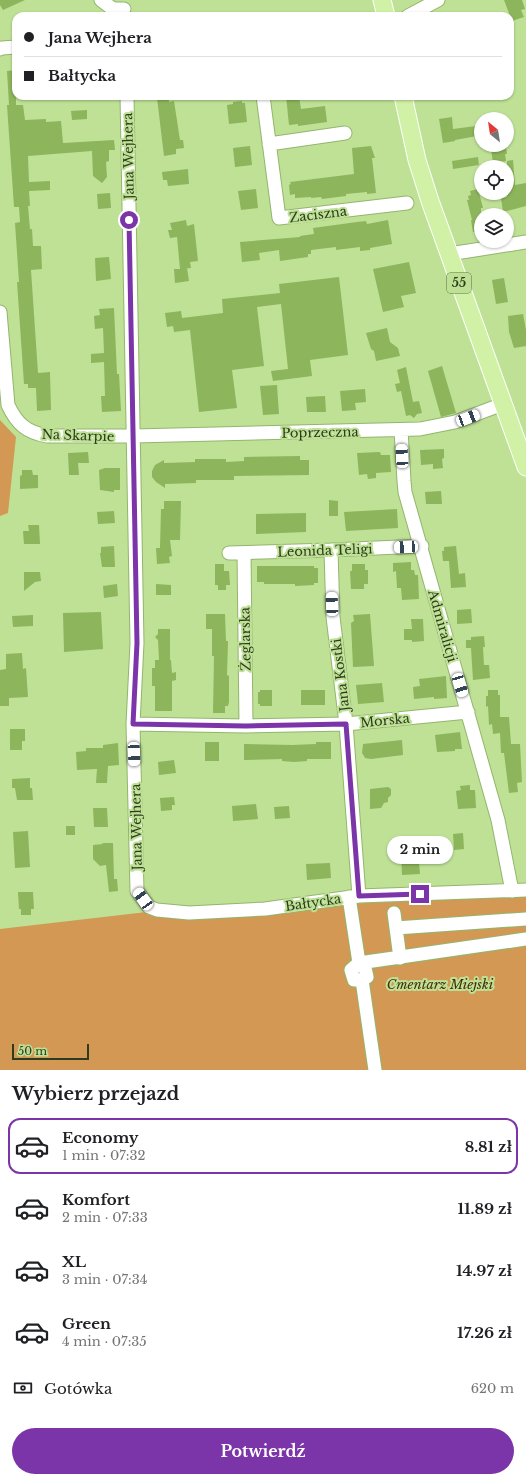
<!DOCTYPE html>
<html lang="pl">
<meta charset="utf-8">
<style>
:root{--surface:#fff;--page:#f6f6f6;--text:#202124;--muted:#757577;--line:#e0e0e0;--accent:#7b35a8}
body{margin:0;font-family:"Libre Baskerville",serif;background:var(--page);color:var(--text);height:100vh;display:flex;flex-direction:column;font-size:15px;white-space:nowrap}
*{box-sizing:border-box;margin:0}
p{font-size:13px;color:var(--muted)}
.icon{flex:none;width:22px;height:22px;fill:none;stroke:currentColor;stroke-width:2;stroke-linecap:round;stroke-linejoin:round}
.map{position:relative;height:1070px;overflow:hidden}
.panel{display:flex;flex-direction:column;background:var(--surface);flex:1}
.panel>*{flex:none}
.hud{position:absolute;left:12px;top:12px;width:502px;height:88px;border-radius:12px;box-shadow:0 1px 3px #0004;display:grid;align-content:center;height:88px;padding:0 12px;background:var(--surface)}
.needle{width:26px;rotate:330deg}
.controls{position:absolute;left:474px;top:112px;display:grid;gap:8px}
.controls a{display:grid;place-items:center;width:40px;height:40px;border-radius:50%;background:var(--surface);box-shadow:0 1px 3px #0004;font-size:20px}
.scale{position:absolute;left:12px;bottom:10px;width:77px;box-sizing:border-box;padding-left:4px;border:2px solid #2e3b1d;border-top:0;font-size:11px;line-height:14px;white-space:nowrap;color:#2e3b1d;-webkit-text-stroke:3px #bee196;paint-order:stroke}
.end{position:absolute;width:18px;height:18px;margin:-9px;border:5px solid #7b35a8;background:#fff;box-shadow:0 0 0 2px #fff}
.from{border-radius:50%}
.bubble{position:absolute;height:28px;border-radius:14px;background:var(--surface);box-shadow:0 1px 3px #0004;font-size:13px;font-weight:800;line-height:28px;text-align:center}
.car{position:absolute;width:12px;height:24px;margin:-12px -6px;border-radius:5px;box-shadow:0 0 3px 1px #0007;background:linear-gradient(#fff 24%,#345 0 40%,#fff 0 76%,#345 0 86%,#fff 0)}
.hud b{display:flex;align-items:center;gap:14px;height:38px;font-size:15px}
.hud b+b{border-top:1px solid var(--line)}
.hud i{width:10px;height:10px;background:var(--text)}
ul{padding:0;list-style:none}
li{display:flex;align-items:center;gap:12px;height:56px;margin:0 8px 6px;padding:0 4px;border:2px solid transparent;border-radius:12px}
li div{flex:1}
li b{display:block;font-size:15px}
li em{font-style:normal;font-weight:800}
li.on{border-color:var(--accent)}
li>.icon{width:36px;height:36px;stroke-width:1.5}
h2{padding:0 12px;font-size:18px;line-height:48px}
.pay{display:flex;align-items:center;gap:10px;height:44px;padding:0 12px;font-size:15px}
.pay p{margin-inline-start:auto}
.action{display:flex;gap:8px;margin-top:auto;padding:8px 12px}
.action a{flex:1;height:46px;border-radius:24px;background:var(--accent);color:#fff;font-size:16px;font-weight:800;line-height:46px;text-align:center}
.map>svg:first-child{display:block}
.green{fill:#d29854}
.building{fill:#8db55b}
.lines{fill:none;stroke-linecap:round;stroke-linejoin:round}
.minor-casing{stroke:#94b56d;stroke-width:15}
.major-casing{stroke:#fff;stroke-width:19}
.minor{stroke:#fff;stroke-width:13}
.major{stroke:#d1f2a6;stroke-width:17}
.route{stroke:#7b35a8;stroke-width:5}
.labels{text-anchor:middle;stroke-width:4;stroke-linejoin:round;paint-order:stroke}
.shield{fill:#bee196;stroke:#596d41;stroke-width:1}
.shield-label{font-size:12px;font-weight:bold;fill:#2e3b1d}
.street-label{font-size:13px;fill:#2e3b1d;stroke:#bee196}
.park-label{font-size:13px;font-style:italic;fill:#462b07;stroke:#bee196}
</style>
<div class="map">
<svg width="526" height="1070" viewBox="0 0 526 1070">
<rect width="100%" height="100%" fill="#bee196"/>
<!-- green -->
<path class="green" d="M0 420 16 437 8 513 0 516Z
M526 894V1070H0V929L164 910 292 907Z"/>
<!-- building -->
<path class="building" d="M0 0H25L3 10 0 5Z
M504 0H522L525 9 521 10 524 17 512 21Z
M16 70V105H23L25 120 46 119V122L61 121 63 143 114 140 115 150H109V161L106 162 107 177 102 183 93 176 92 151 28 156 29 182 50 181V190L29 191 30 206H28L30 229H32L33 246H41L42 269 31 270 38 373 50 372 51 410 37 411 36 388H28V384H24L17 282H19L15 223 20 222 19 207H14L7 105H9L7 71Z
M169 96V102L174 101 180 140H183L184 148 176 149V154L164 156 157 98Z
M286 96H299L301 109 325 106 327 122 298 126V124L289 125Z
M242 101V103H245L247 122 229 124 227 105 233 104V102Z
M87 110V119L72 120 71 111Z
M452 117 453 129 476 126 477 136 455 140V141L443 143 439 119Z
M250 146 252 165 235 167 233 148Z
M371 146 375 158H372L376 193 367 194V192L346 194V196L322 199 321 197 311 198V197L295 198V194L290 195 289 185 291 184 290 182 354 174 352 148Z
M506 147 507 154H505L506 161 493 163 491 149Z
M478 157 479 165 453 169 452 161Z
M513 160 515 185 526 183V206L503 212 501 198 507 197V161Z
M188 169 189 184 168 186 167 180H163L162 172Z
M256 189 258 208 241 210 238 191Z
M478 189 483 208H481V231L473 232 471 220H472L467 200H469L468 196 471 195 470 191Z
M110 193 111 208 98 209 97 194Z
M186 220 187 226 194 224 198 261 190 262 191 268 180 269 177 237 170 238 168 230H172L170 223Z
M388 220 392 244 370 248V250L360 251V247L336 250V247L311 250V254H308V257L280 261 279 250 259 253 260 260 242 262 240 242 300 237V236L314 234 313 228 357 222 366 221 367 224Z
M109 257 111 279 96 281 95 258Z
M409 262 416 293 401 296 404 307 383 312 373 269Z
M187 268 189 281 175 283 174 269Z
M339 277 348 355 310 360 312 376 273 381 271 371 288 369 281 304 257 307 264 366 232 370 237 408 199 412 190 330 174 332 173 326 167 327 165 313 181 311 182 318 223 313 222 299 280 293 279 284Z
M504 278 508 302 496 304 492 280Z
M114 308 117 374H119L121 411 102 412 101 396H105L104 362 91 363V354L104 353 103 328 95 329 94 316 100 315 99 309Z
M523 314 526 330V346L514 348 509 332 508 316Z
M387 328 390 342 398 348 400 356 376 361 374 351 371 349 366 333Z
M442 366 456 413 441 417 428 371Z
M406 367 413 402 419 401 422 413 417 414 414 418 410 415 406 416 401 391 397 392 395 384 400 383 397 370Z
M277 385 279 414 263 415 260 386Z
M365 389 366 402 355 403 356 410 342 411 340 391Z
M325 396 326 412H307L306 397Z
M444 449V458L442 459 443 468 433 469V464L421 465 420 450Z
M88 452 89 463H78L79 475H69L68 453Z
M380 452 381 455H390L391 472 376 473V478L368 479 367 474 359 475 357 453Z
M300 456V460H309V475L234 476V480H196V483L165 484V488L156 482 152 477V471L155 465 164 460V463L195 462V459H226V462L244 461V457Z
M105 468H120V490H114V492L100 490 99 470Z
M22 470H32L33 475H38V488L20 489V476L22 475Z
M441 491 442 504H426L425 492Z
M329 500 338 501V516H329Z
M164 501H181L180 540H170L172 556 169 557 170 563 157 564 156 548H160L161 509H164Z
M397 509 398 528 346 531 344 512Z
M114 511 115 523 98 524 97 512Z
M306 513V532L256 534V514Z
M28 525H39L40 544H24L23 531H29Z
M114 546 115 567H102L100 553H101V547Z
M456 546 459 574 465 573 466 587 451 588 449 561H443L442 551H444V547Z
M411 562V570H414L415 575H418L419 599 402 600 401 588H397L396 571 393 572V563Z
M215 564H224V571H229L230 585H226V590H218V585H215Z
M352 564H365V570H368V584H364V589H351L350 571H352Z
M257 566H314V568H318V583H314V585L295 586V584H264V582H257Z
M24 572H40L41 581 35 582 24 591Z
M117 584 118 596 104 598 103 586Z
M156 584 171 585V595H156Z
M471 609 472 623 457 624V610Z
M101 612 103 649 64 652 63 613Z
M206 614H225L226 641H228L227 675 229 676V702L228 706H225V713H213L214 656H212V629H206Z
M370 614 374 666 353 667 351 623 354 621 353 615Z
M33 615V626L13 627 12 616Z
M411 619H423L424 641 412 642V640H404V629H412Z
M158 629H170V660H171L172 673 176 672V680L172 681V711H155V686H152V668H155V660H159L158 640 155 637 158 634Z
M484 636 485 647H483L484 665H489L490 678 473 680 471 648H466V640H471V637Z
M22 653 23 669 26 668 28 697 9 698V706H0V670L6 669V654Z
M446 676 447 698 434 699V697L414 699 413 687 420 686 419 679Z
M382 683 384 702 358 704 356 685Z
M260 690H272V706H260V704H258V692H260Z
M301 690H325V705H301Z
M488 690H498V695H500V717H509L511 744H520L522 782 517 783 518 792 509 793 504 753H501L500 733 493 734 492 724 489 725 488 706 486 707V696H488Z
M10 729H25V741H22V750H10Z
M460 732 462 749H455V751L437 752 435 735Z
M402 740 403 755 371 759 365 758 364 756 362 753 363 744Z
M205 742H219V761H205Z
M316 742H331V759H307V761L294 762 282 761V759L244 760V744L292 745 316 744Z
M118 743 119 765 108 766 107 783H96L97 769 77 770 76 752 86 751V748H103V745Z
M174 760 176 773 159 775 158 762Z
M30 778V788H32L33 800H17L15 788H12V779Z
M470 785V790H475L476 808 458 809 456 791 461 790 460 786Z
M388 787 391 789V795L388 798V802L384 803 381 808 370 809V789Z
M174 797 175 805H172V810L161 811 160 798Z
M256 804 258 819 233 821 232 806Z
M289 806 290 818 275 819 274 807Z
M93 808H107L108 827H94Z
M66 826H75V835H66Z
M28 831 30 867 15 868 13 832Z
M463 833 464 849 454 850 453 834Z
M102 843H113L114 879H117L118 891 109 892 106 865 100 866 93 859V845L103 844Z
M418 852 420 874 402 875 401 853Z
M330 863 331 878 307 880 306 864Z
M18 892H33L34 909H31V915H21V909H19Z"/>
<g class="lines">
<defs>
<path id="minor" d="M101 0 113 9H124
M408 16 438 0
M0 49 2 48 16 47
M127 96 137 643 133 724 137 891 149 907 157 910 189 913 265 909 359 896 526 890
M263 96 279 218 407 203
M269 144 345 133
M449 254 526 242
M0 312 8 405C17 424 26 432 47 436H134L420 429 455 422 503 404
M401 430 404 481 405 492 498 820 512 891
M331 550 333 617 346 724 359 896
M229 553 331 550 422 546
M244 553 246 726
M133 724 246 726 346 724 468 712
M349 897 359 963 365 968 367 977 362 980 375 1070
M394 913 400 958
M396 928 526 919
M362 980H354L351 970 359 963 526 939"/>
<path id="major" d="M382 0 386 16
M403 96 417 160 430 201 526 467"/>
</defs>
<!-- minor casing -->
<use href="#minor" class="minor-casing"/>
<!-- major casing -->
<use href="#major" class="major-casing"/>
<!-- minor -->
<use href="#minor" class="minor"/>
<!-- major -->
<use href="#major" class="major"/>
</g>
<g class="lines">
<!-- route -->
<path class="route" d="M129 220 137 643 133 724 246 726 346 724 359 896 420 894"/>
</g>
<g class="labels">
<!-- shield labels -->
<rect class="shield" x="447" y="273" width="24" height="20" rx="3"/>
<g class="shield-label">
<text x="459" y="287">55</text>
</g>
<!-- street labels -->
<g class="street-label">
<text transform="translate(128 156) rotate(-91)" y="5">Jana Wejhera</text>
<text transform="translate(318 214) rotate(-7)" y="5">Zaciszna</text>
<text transform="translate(320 432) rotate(-1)" y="5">Poprzeczna</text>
<text transform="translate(78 435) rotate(2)" y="5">Na Skarpie</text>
<text transform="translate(325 550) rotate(-2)" y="5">Leonida Teligi</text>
<text transform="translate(443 626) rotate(74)" y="5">Admiralicji</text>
<text transform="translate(245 639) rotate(-91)" y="5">Żeglarska</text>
<text transform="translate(340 675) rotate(-97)" y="5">Jana Kostki</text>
<text transform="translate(385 720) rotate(-6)" y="5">Morska</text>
<text transform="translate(136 827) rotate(-91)" y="5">Jana Wejhera</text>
<text transform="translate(313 902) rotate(-8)" y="5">Bałtycka</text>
</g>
<!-- park labels -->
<g class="park-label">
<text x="440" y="989">Cmentarz Miejski</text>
</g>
</g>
</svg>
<div class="controls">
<a><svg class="needle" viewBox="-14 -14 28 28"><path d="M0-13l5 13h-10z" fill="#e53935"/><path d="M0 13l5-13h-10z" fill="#757577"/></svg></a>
<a><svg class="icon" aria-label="locate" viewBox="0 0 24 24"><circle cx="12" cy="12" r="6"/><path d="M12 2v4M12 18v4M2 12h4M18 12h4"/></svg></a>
<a><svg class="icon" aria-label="layers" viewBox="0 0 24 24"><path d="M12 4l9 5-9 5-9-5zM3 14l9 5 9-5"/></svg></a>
</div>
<div class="scale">50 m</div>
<i class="end from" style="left:129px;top:220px"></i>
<i class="end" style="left:420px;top:894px"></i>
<div class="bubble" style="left:387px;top:836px;width:66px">2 min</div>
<i class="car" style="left:468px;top:418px;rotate:69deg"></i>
<i class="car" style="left:402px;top:456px;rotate:357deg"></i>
<i class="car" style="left:406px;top:547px;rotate:267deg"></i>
<i class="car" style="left:332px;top:604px;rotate:358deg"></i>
<i class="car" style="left:460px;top:685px;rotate:163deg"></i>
<i class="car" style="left:134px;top:754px;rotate:178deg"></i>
<i class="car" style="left:143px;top:899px;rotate:325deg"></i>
<div class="hud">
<b><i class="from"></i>Jana Wejhera</b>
<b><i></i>Bałtycka</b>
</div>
</div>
<section class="panel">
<h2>Wybierz przejazd</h2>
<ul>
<li class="on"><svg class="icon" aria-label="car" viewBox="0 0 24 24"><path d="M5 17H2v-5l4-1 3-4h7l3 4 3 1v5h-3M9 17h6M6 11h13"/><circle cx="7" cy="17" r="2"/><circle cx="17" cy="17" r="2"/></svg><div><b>Economy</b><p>1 min · 07:32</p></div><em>8.81 zł</em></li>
<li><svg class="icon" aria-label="car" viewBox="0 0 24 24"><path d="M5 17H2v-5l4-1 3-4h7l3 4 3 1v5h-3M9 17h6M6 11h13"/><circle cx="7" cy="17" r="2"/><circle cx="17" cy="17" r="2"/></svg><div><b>Komfort</b><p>2 min · 07:33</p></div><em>11.89 zł</em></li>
<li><svg class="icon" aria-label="car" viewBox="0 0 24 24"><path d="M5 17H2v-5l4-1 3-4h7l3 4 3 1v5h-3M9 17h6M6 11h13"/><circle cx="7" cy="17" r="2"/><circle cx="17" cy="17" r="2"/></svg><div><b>XL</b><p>3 min · 07:34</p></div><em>14.97 zł</em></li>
<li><svg class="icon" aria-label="car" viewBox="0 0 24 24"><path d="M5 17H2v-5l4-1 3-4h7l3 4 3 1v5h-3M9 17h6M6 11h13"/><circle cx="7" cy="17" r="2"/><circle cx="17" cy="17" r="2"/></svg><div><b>Green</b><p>4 min · 07:35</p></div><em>17.26 zł</em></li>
</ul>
<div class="pay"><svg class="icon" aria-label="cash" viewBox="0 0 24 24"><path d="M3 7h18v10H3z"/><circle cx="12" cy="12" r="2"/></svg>Gotówka<p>620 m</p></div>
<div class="action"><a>Potwierdź</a></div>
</section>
